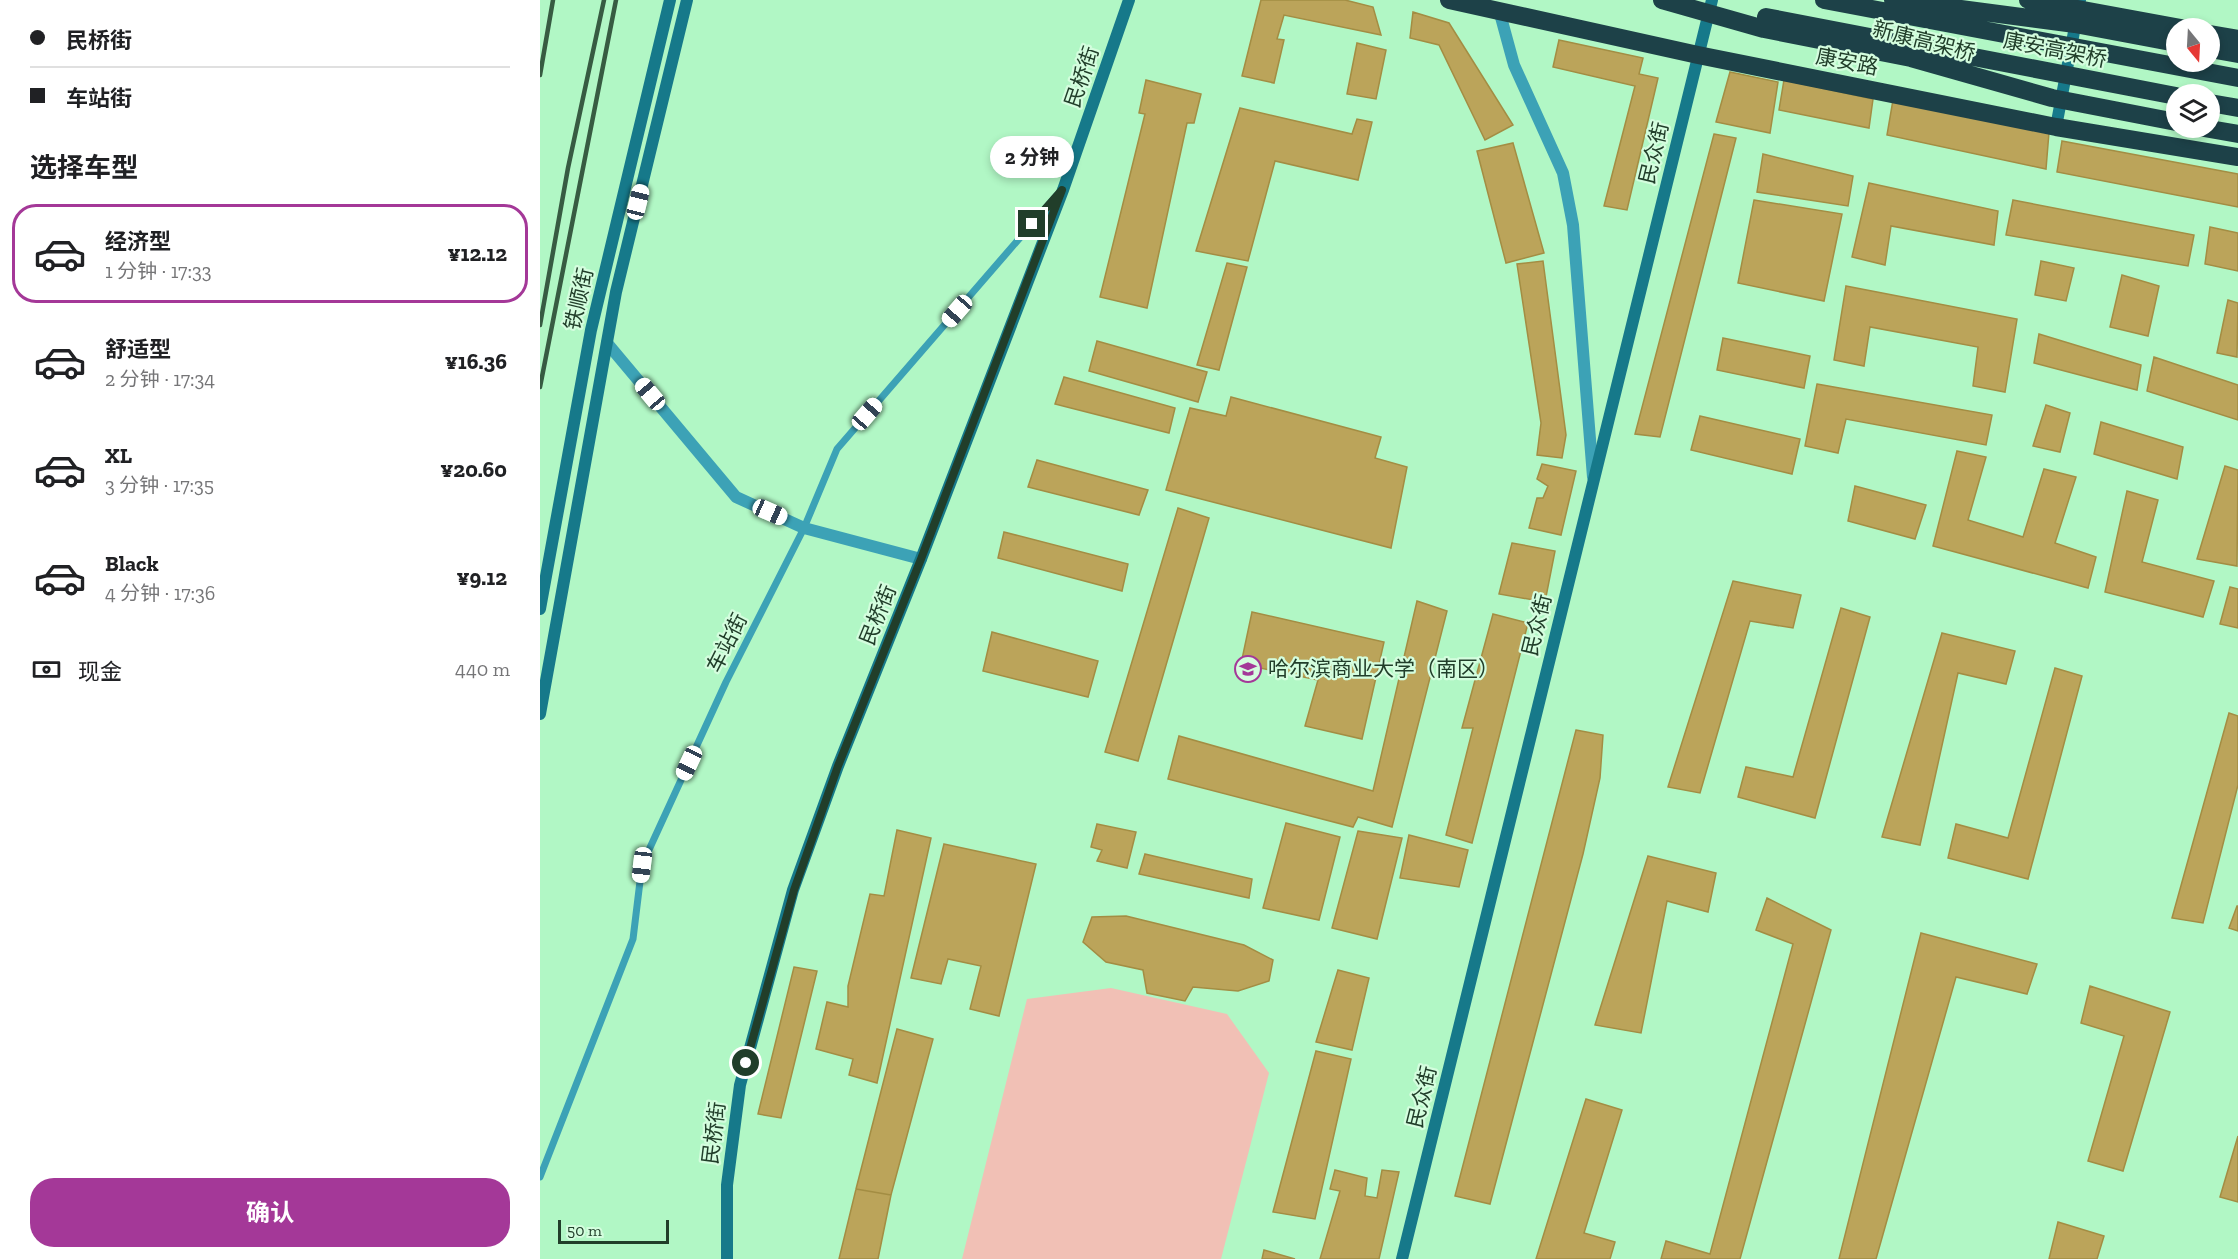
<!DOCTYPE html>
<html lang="zh">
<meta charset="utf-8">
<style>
:root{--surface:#fff;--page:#f2f2f2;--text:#202124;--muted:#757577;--line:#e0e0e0;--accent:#a43898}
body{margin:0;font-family:"Zilla Slab","Noto Sans SC",serif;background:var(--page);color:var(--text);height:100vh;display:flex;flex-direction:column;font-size:22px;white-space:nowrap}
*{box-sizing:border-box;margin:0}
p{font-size:20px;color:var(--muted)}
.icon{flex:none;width:33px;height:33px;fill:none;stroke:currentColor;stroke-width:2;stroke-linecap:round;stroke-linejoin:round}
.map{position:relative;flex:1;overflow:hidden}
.panel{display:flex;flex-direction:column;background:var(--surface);width:540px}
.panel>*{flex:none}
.hud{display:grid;align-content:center;height:132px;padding:0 30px;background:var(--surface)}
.needle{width:39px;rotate:162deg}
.tools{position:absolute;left:1626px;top:18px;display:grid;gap:12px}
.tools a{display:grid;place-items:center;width:54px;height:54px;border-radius:50%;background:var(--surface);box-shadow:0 3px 9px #0003;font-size:30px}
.scale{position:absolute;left:18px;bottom:15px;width:111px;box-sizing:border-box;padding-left:6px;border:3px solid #213e2a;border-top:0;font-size:16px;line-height:21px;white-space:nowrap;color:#213e2a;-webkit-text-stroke:4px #d4fdde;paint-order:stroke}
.end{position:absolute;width:27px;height:27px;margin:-14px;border:8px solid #213e2a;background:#fff;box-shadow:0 0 0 3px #fff}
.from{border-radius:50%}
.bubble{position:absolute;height:42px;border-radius:21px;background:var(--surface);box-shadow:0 3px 9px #0003;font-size:20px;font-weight:700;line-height:42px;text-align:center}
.car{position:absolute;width:18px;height:36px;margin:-18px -9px;border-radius:8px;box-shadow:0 0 4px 2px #0007;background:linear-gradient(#fff 24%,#345 0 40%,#fff 0 76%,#345 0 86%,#fff 0)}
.hud b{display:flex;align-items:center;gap:21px;height:57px;font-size:22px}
.hud b+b{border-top:2px solid var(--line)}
.hud i{width:15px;height:15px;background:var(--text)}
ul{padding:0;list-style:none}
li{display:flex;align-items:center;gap:18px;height:99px;margin:0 12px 9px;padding:0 18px;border:3px solid transparent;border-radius:24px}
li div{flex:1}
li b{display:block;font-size:22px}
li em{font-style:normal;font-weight:700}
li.active{border-color:var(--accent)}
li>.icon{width:54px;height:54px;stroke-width:1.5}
h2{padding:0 30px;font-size:27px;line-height:72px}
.pay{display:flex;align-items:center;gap:15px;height:66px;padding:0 30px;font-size:22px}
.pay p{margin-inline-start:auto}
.cta{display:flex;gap:12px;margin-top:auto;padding:12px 30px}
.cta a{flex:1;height:69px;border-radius:24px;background:var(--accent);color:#fff;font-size:24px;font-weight:700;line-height:69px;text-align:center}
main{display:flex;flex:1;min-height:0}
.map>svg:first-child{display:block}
.green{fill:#f1c0b5}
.building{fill:#bba45a;stroke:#a38d43;stroke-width:1.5}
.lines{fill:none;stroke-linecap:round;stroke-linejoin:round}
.lane{stroke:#3ca2b6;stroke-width:7}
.street{stroke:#3ca2b6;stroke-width:12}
.secondary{stroke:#16798a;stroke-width:12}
.highway{stroke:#1d4148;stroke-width:18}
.rail{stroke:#375b42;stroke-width:4.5}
.route{stroke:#213e2a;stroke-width:8}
.labels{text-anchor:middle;stroke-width:4.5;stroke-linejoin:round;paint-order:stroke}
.street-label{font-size:21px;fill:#213e2a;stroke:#d4fdde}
.poi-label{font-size:21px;fill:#213e2a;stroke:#d4fdde;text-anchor:start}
</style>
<main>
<section class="panel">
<div class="hud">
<b><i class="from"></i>民桥街</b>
<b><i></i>车站街</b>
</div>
<h2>选择车型</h2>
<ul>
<li class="active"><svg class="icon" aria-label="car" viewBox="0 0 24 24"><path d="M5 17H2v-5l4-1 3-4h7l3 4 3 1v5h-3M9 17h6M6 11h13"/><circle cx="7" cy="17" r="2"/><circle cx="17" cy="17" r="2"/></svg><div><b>经济型</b><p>1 分钟 · 17:33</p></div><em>¥12.12</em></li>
<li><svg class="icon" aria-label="car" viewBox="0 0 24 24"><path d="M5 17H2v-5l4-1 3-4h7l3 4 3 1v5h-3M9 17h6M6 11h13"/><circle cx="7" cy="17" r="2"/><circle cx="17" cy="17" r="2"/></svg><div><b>舒适型</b><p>2 分钟 · 17:34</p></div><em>¥16.36</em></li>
<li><svg class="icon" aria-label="car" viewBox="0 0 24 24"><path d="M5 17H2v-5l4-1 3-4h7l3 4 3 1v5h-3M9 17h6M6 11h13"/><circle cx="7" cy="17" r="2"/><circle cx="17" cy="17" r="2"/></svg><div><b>XL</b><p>3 分钟 · 17:35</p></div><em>¥20.60</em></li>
<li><svg class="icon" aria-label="car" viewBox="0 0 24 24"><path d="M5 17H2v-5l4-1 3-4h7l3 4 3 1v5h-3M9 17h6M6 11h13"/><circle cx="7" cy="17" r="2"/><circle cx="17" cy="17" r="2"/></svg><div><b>Black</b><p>4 分钟 · 17:36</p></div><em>¥9.12</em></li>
</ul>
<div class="pay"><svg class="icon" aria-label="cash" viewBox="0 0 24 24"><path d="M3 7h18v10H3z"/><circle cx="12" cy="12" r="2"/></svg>现金<p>440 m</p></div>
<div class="cta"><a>确认</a></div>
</section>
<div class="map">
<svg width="1698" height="1259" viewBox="0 0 1698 1259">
<rect width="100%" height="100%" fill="#b1f7c5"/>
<!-- green -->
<path class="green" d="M571 988 687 1014 729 1073 681 1259H422L487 999Z"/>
<!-- building -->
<path class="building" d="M721 0H805L833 7 841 35 744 15 737 39 744 40 734 83 702 76Z
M873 12 909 23 973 125 945 140 899 45 870 38Z
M1019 40 1103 58 1099 74 1118 78 1087 210 1064 206 1095 86 1013 67Z
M817 43 846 50 836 99 807 94Z
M1190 72 1238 82 1230 133 1176 122Z
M606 80 661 94 654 123H647L607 308 560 297 605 114 599 113Z
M1244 80 1333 99 1329 128 1239 110Z
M1353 100 1509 132 1506 169 1347 135Z
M700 108 812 134 817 119 832 122 818 180 735 161 708 261 656 251Z
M1174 134 1196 138 1120 437 1095 434Z
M1522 141 1698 174V207L1517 172Z
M973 143 1004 253 966 263 937 151Z
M1223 154 1313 176 1308 206 1217 192Z
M1329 183 1458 211 1454 245 1351 226 1345 265 1312 257Z
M1214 200 1302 214 1284 301 1198 283Z
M1473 200 1654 235 1648 266 1466 235Z
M1670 227 1698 233V271L1665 264Z
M1003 261 1026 435 1022 458 997 455 1001 423 977 264Z
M1501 261 1534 268 1526 301 1495 295Z
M687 263 707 267 679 370 657 365Z
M1582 275 1619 286 1608 336 1570 327Z
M1306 286 1477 319 1465 392 1433 386 1438 347 1330 327 1324 366 1294 360Z
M1688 300 1698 303 1697 357 1677 353Z
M1499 334 1601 365 1597 390 1494 363Z
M1183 338 1270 356 1264 388 1177 370Z
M557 341 667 372 658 402 549 371Z
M1614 357 1698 385V420L1607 391Z
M524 377 635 408 629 433 515 404Z
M1277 384 1452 415 1446 445 1306 419 1298 453 1265 446Z
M691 397 841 437 835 458 867 467 851 548 626 490 650 408 686 416Z
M1506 405 1530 413 1520 452 1493 446Z
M1160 416 1260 439 1252 474 1151 450Z
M1561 422 1643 447 1637 479 1554 454Z
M1417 451 1446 457 1428 520 1483 537 1504 469 1536 477 1515 543 1556 557 1548 588 1393 546Z
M497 460 608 490 599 515 488 487Z
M1002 464 1036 471 1021 535 989 528 997 498H1003L1008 486 997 479Z
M1685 466 1698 470 1697 566 1657 559Z
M1315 486 1386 505 1375 539 1308 521Z
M1587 491 1618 500 1602 562 1674 581 1663 617 1565 592Z
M638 508 669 518 598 761 565 752Z
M464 532 588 564 582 591 458 558Z
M972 543 1015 551 1005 602 959 594Z
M1193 581 1261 595 1253 628 1210 621 1160 793 1128 787Z
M1690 587 1698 589V628L1680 624Z
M877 601 907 611 852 827 818 817 813 827 628 779 639 736 833 791Z
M1301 608 1330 617 1275 818 1198 797 1206 767 1253 777Z
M712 612 844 642 822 739 765 726 778 680 701 664Z
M953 614 988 623 932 843 906 835 933 728H922Z
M452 632 558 661 548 697 443 671Z
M1402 633 1475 651 1466 684 1418 673 1380 845 1342 837Z
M1515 668 1542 676 1488 879 1408 858 1416 824 1468 838Z
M1689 713 1698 716V785L1663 923 1632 918Z
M1036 730 1063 735 1060 778 1043 854 950 1204 915 1196Z
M746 823 800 837 779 920 723 908Z
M557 824 596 832 587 868 557 861 562 850 551 847Z
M357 830 391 838 337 1083 309 1075 313 1059 276 1049 287 1002 308 1007V986L330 894 344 896Z
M818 831 862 838 837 939 792 928Z
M869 835 928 850 919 887 860 878Z
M404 844 496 864 459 1016 430 1009 441 966 408 959 401 984 371 978Z
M605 854 712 879 709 898 599 874Z
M1108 856 1176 873 1168 912 1127 901 1101 1033 1055 1025Z
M1227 898 1291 930 1200 1259H1121L1126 1241 1170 1254 1253 944 1216 930Z
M1697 906H1698V931L1689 928Z
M586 916 704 945 733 960 729 981 698 991 653 987 645 1001 607 993 603 970 566 962 543 942 552 917Z
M1381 933 1497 964 1487 994 1416 977 1336 1259H1299Z
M254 967 277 971 241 1118 218 1114Z
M798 970 829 978 812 1050 776 1042Z
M1550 986 1630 1012 1583 1171 1548 1161 1584 1036 1541 1023Z
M357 1029 393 1039 351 1195 316 1189Z
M776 1051 811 1059 775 1219 733 1212Z
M1046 1099 1082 1110 1044 1233 1075 1242 1070 1259H996Z
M1698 1136V1202L1680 1197Z
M795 1170 827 1178 825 1196 837 1198 842 1170 859 1172 839 1259H780L800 1191 790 1189Z
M316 1189 351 1195 338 1259H299Z
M1518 1222 1564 1236 1557 1259H1509Z
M724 1250 755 1259H722Z"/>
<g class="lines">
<!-- lane -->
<path class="lane" d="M0 1177 93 939 102 865 186 682 264 528 297 449 517 195"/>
<!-- street -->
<path class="street" d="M959 10 974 65 1023 173 1033 225 1053 477
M67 343 196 497 264 528 381 559"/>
<!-- secondary -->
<path class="secondary" d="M1516 127 1540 0
M0 609 51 330 130 0
M0 714 76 292 147 0
M187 1259V1185L200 1085 253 890 298 766 381 559 523 190 589 0
M862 1259 1172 0"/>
<!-- highway -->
<path class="highway" d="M909 0 1158 55 1516 127 1698 157
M1122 0 1224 29 1371 58 1512 98 1636 122
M1284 0 1698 78
M1353 0 1535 24 1636 43
M1488 0 1641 28
M1226 17 1636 96
M1670 34 1698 39
M1670 49 1698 54
M1670 103 1698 108
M1664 128 1698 134"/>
<!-- rail -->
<path class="rail" d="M0 75 13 0
M0 325 28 168 64 0
M0 387 76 0"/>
</g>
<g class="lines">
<!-- route -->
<path class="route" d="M206 1063 254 890 298 766 381 559 522 190 492 224"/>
</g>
<!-- icons -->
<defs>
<symbol id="university-ring" viewBox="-11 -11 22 22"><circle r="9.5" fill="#d4fdde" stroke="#a43898" stroke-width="1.5"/><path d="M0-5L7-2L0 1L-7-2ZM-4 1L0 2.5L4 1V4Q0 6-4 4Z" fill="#a43898"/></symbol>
</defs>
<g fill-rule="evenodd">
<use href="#university-ring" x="693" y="654" width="30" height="30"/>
</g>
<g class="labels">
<!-- street labels -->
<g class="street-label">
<text transform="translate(1384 41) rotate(14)" y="7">新康高架桥</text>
<text transform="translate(1515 50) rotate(11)" y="7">康安高架桥</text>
<text transform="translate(1307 62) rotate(11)" y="7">康安路</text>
<text transform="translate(542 77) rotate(-71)" y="7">民桥街</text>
<text transform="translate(1114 153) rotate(-76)" y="7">民众街</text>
<text transform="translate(39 299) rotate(-77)" y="7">铁顺街</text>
<text transform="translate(338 615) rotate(-68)" y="7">民桥街</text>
<text transform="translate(997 625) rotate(-76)" y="7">民众街</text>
<text transform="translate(187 643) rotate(-63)" y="7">车站街</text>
<text transform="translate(882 1097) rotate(-76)" y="7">民众街</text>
<text transform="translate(174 1133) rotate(-83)" y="7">民桥街</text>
</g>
<!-- poi labels -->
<g class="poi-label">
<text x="728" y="676">哈尔滨商业大学（南区）</text>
</g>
</g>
</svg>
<div class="tools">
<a><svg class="needle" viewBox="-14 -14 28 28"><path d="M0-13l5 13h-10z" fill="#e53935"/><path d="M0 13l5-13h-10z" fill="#757577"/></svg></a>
<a><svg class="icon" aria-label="layers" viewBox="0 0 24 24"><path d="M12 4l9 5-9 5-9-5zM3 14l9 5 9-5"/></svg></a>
</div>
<div class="scale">50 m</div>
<i class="end from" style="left:206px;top:1063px"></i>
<i class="end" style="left:492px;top:224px"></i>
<div class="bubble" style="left:450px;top:136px;width:84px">2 分钟</div>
<i class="car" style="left:98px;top:202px;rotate:14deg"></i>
<i class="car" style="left:417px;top:311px;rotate:221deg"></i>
<i class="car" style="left:110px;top:394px;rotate:320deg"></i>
<i class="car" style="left:327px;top:414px;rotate:41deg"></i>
<i class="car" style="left:230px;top:512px;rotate:114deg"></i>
<i class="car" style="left:149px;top:763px;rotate:205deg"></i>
<i class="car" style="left:102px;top:865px;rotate:187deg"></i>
</div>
</main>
